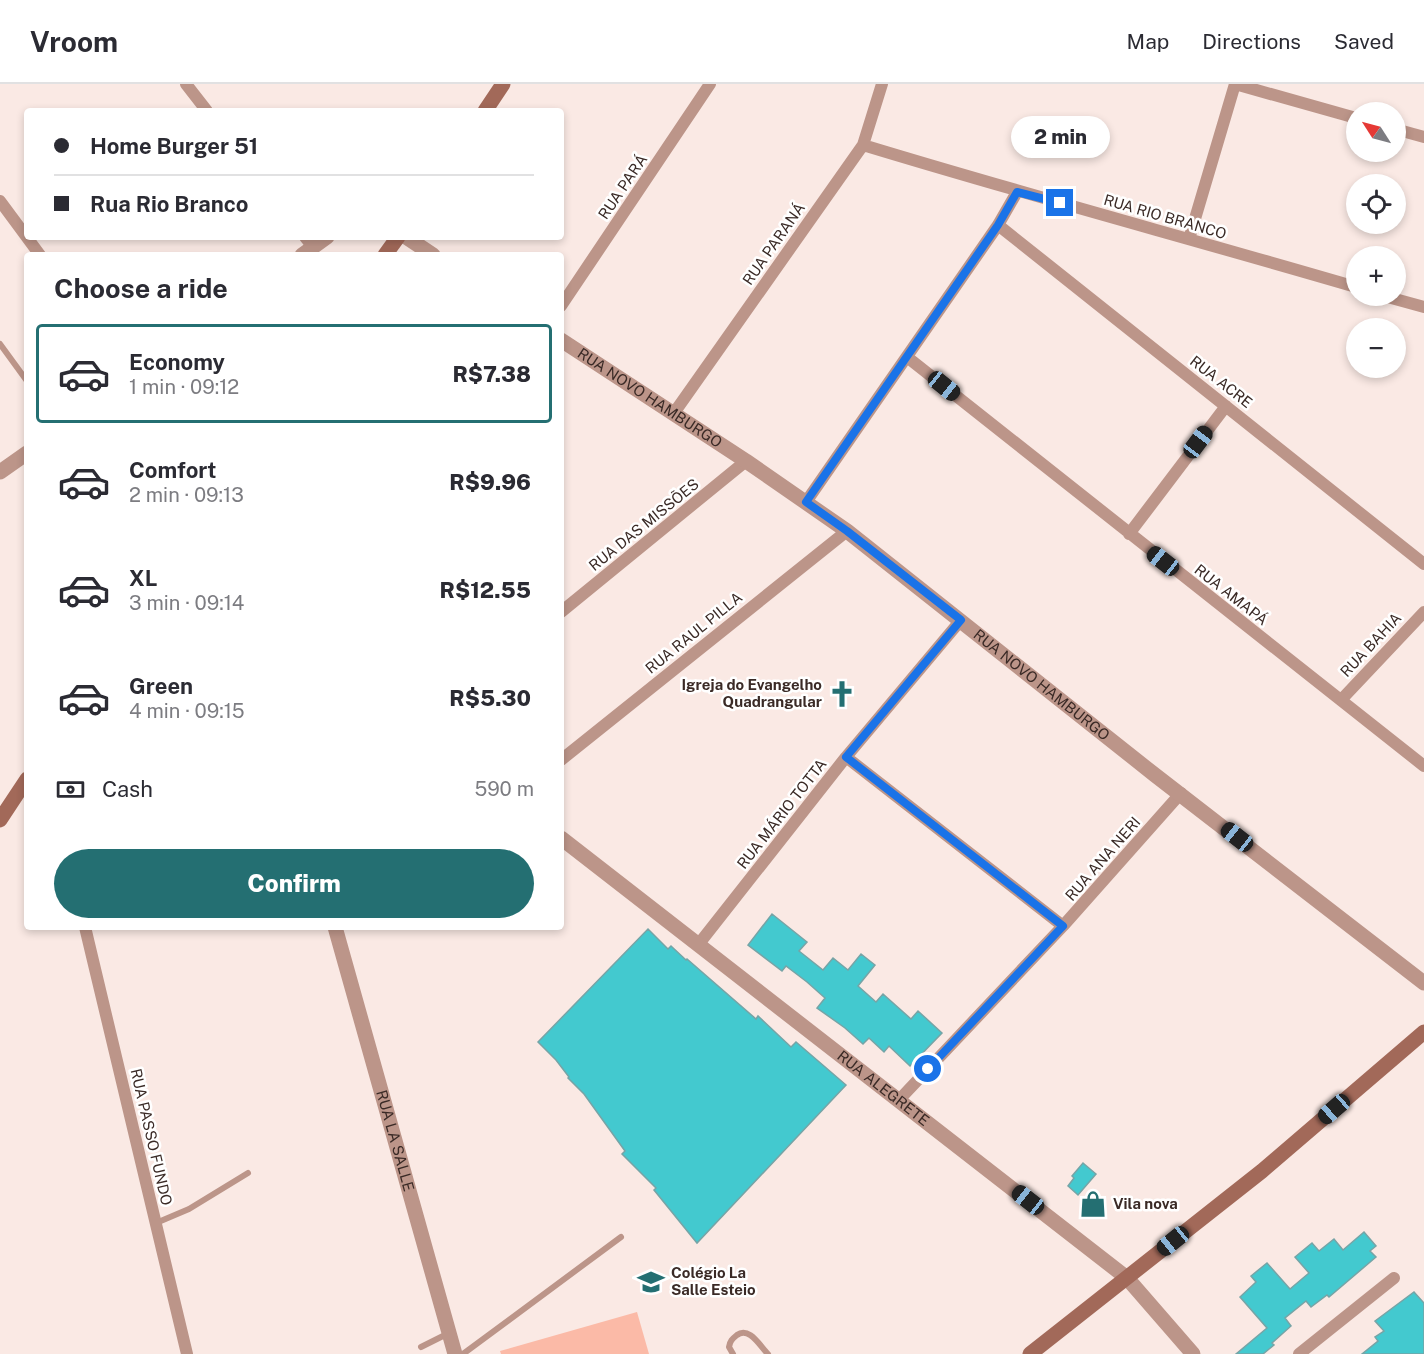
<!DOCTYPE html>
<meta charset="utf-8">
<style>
:root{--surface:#fff;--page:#f7f7f7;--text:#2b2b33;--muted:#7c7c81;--line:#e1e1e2;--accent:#246f72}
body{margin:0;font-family:"Public Sans",sans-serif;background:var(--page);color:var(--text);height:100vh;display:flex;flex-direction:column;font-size:22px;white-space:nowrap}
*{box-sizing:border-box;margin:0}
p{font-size:20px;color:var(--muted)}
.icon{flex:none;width:33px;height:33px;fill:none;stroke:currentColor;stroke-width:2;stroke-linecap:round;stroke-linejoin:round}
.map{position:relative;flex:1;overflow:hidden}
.sheet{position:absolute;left:24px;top:168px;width:540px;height:678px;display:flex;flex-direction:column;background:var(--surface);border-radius:6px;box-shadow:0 3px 9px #0003}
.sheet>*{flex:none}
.banner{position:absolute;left:24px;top:24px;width:540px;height:132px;border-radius:6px;box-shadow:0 3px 9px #0003;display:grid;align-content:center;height:132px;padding:0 30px;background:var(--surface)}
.needle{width:39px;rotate:306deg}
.controls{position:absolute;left:1346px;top:18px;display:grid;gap:12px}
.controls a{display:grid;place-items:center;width:60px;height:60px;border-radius:50%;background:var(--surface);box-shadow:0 3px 9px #0003;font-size:30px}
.end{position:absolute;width:27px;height:27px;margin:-14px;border:8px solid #1a73e8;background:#fff;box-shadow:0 0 0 3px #fff}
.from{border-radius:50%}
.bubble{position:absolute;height:42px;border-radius:21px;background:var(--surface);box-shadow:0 3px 9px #0003;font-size:20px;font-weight:800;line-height:42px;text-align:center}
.car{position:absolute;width:18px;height:36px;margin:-18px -9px;border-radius:8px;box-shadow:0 0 4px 2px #0007;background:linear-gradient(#222 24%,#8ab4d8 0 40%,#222 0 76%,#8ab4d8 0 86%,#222 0)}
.banner b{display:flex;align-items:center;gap:21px;height:57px;font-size:22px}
.banner b+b{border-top:2px solid var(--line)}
.banner i{width:15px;height:15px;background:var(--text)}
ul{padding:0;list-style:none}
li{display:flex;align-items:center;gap:18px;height:99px;margin:0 12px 9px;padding:0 18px;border:3px solid transparent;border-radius:6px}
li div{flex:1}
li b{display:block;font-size:22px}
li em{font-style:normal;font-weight:800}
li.selected{border-color:var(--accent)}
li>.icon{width:54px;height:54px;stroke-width:1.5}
h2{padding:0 30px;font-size:27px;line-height:72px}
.pay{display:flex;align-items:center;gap:15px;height:66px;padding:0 30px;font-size:22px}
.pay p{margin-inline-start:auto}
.button{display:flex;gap:12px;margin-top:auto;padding:12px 30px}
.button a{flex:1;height:69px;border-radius:36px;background:var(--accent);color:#fff;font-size:24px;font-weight:800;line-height:69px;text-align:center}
header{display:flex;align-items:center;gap:36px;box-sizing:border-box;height:84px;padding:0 30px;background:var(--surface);border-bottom:2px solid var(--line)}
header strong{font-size:28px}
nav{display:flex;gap:33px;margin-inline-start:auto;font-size:21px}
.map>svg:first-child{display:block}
.green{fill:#fbbaa7}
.building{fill:#43c9cf;stroke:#76a4a6;stroke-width:1.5}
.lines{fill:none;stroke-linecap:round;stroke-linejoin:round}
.service{stroke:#bc9589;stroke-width:6}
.minor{stroke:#bc9589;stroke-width:12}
.tertiary{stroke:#bc9589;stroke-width:15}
.secondary{stroke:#a26959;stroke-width:15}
.route{stroke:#1a73e8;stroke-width:8}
.labels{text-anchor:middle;stroke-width:5;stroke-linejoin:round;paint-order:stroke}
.street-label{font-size:15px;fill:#3a2a26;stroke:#fff}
.poi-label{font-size:15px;font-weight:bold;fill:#3a2a26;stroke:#fff;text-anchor:start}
</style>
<header>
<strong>Vroom</strong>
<nav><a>Map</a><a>Directions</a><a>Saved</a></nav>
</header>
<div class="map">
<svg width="1424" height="1270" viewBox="0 0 1424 1270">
<rect width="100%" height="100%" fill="#fae9e4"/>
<!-- green -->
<path class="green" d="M637 1228 649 1270H501L500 1267Z"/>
<!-- building -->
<path class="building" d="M772 830 807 858 799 867 823 886 833 874 848 886 861 870 875 881 858 902 876 918 883 910 911 935 918 927 942 949 910 982 889 962 884 968 869 954 863 960 845 944 817 924 825 914 807 898 786 882 782 887 748 861Z
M648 845 668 865 671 862 686 876 687 875 756 935 758 932 791 963 796 958 846 1001 697 1159 654 1106 656 1104 622 1070 625 1067 584 1010 568 994 569 993 556 976 538 958Z
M1083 1079 1096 1090 1078 1111 1068 1102 1074 1094 1072 1092Z
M1364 1148 1376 1162 1370 1167 1376 1173 1329 1213 1327 1211 1311 1223 1306 1217 1285 1234 1291 1242 1272 1259 1274 1261 1263 1270H1236L1267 1244 1240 1213 1256 1198 1251 1192 1267 1179 1290 1205 1309 1189 1295 1173 1312 1159 1319 1167 1334 1155 1343 1166Z
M1414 1208 1424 1219V1270H1362L1378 1257 1375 1253 1384 1247 1375 1237Z"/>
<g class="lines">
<!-- service -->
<path class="service" d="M0 260 27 297
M156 1139 189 1125 248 1089
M421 1263 447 1250
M463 1270 621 1153
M733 1270 729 1263C730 1257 732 1255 737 1251 749 1242 760 1262 768 1270"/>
<!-- minor -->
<path class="minor" d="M186 0 207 27
M1235 0 1356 34
M1395 45 1424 53
M863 61C1027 111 1192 155 1356 203
M0 117 40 171
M998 141 1424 480
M305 153 313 163
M1189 155 1235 0
M1384 212 1424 223
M561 222 710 0
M907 273 1424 682
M674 329 863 61 882 0
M806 418 998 141 1017 108
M1129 450 1226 322
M561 528 746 377
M1341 616 1424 528
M846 673 1063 842
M561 676 847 447
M85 843 187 1270
M698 861 846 673 961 536
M898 1017 1063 842 1181 709
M1299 1270 1394 1194"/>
<!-- tertiary -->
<g class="tertiary">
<path d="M406 153 433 171"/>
<path d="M302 171 327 153"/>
<path id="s1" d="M561 256 746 377 847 447 1155 691 1424 899"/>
<path d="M0 388 27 369"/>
<path id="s2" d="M561 754 1127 1194 1193 1270"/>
<path id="s3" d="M335 843 455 1270"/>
</g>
<!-- secondary -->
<path class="secondary" d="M485 27 503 0
M385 171 398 153
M0 736 27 695
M1030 1270 1262 1087 1424 948"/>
</g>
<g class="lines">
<!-- route -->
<path class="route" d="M928 985 1063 842 846 673 961 536 847 447 806 418 998 141 1017 108 1060 119"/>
</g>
<!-- icons -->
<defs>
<symbol id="church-bare" viewBox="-9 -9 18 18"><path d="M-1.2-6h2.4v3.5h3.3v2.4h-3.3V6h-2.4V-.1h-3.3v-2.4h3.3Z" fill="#246f72" stroke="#fff" stroke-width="2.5" paint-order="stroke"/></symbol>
<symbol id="shop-bare" viewBox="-9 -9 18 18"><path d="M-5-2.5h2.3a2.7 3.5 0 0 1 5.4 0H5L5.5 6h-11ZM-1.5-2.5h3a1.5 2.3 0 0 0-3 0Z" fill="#246f72" stroke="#fff" stroke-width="2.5" paint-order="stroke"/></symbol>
<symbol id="school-bare" viewBox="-9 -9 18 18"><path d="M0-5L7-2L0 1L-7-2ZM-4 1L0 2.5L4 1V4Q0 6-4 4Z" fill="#246f72" stroke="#fff" stroke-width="2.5" paint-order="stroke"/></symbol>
</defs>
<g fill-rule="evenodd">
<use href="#church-bare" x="823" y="591" width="38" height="38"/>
<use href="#shop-bare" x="1074" y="1101" width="38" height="38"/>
<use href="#school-bare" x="632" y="1179" width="38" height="38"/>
</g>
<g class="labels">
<!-- street labels -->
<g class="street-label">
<text transform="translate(623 103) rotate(-56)" y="5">RUA PARÁ</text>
<text transform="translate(1165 133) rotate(16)" y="5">RUA RIO BRANCO</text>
<text transform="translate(774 160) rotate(-55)" y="5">RUA PARANÁ</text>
<text transform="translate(1221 298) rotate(38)" y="5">RUA ACRE</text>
<text dy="5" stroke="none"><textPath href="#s1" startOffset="106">RUA NOVO HAMBURGO</textPath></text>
<text transform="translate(644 441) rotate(-39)" y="5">RUA DAS MISSÕES</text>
<text transform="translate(1231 511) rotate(38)" y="5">RUA AMAPÁ</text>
<text transform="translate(694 549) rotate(-39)" y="5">RUA RAUL PILLA</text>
<text transform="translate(1371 561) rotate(-47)" y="5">RUA BAHIA</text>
<text dy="5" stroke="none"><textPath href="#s1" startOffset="592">RUA NOVO HAMBURGO</textPath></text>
<text transform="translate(782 730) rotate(-52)" y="5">RUA MÁRIO TOTTA</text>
<text transform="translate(1103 775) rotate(-49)" y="5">RUA ANA NERI</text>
<text dy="5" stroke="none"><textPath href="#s2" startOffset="408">RUA ALEGRETE</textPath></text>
<text transform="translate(151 1053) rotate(77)" y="5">RUA PASSO FUNDO</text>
<text dy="5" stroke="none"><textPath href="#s3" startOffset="222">RUA LA SALLE</textPath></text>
</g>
<!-- poi labels -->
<g class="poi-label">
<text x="822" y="606" text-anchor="end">Igreja do Evangelho<tspan x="822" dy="17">Quadrangular</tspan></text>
<text x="1113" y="1125">Vila nova</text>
<text x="671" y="1194">Colégio La<tspan x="671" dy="17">Salle Esteio</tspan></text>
</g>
</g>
</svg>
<div class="controls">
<a><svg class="needle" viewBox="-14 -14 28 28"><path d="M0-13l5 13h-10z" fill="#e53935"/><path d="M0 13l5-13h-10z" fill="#7c7c81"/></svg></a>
<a><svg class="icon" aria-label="locate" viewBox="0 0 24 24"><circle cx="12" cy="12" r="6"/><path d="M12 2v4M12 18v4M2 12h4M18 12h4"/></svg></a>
<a>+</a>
<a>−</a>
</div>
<i class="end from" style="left:928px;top:985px"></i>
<i class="end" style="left:1060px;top:119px"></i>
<div class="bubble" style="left:1011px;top:32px;width:99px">2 min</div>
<i class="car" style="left:944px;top:302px;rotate:129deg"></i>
<i class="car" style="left:1198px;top:358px;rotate:37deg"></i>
<i class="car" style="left:1163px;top:477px;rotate:308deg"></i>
<i class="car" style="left:1237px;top:753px;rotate:308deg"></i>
<i class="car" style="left:1334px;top:1025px;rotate:229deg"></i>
<i class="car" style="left:1028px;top:1116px;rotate:308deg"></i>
<i class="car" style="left:1173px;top:1157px;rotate:231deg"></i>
<div class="banner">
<b><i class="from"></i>Home Burger 51</b>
<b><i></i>Rua Rio Branco</b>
</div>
<section class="sheet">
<h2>Choose a ride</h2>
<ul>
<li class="selected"><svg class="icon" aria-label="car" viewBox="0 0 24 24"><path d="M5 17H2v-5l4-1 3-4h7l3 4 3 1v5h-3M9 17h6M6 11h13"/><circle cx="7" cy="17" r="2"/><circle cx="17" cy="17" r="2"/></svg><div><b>Economy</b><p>1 min · 09:12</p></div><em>R$7.38</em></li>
<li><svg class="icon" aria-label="car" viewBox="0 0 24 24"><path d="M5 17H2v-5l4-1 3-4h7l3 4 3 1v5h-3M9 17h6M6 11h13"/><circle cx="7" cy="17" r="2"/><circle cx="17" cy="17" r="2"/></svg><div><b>Comfort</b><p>2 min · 09:13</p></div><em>R$9.96</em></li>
<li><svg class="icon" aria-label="car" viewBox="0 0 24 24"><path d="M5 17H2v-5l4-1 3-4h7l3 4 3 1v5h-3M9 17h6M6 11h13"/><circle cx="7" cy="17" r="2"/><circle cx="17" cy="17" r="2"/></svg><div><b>XL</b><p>3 min · 09:14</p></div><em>R$12.55</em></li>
<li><svg class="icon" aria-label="car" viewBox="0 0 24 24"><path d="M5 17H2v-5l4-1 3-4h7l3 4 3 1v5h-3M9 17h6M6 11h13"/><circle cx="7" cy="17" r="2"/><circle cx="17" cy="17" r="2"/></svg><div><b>Green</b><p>4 min · 09:15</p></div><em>R$5.30</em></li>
</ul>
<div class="pay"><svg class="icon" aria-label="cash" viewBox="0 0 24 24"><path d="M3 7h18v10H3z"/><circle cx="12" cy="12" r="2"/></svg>Cash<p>590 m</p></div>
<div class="button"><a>Confirm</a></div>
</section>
</div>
